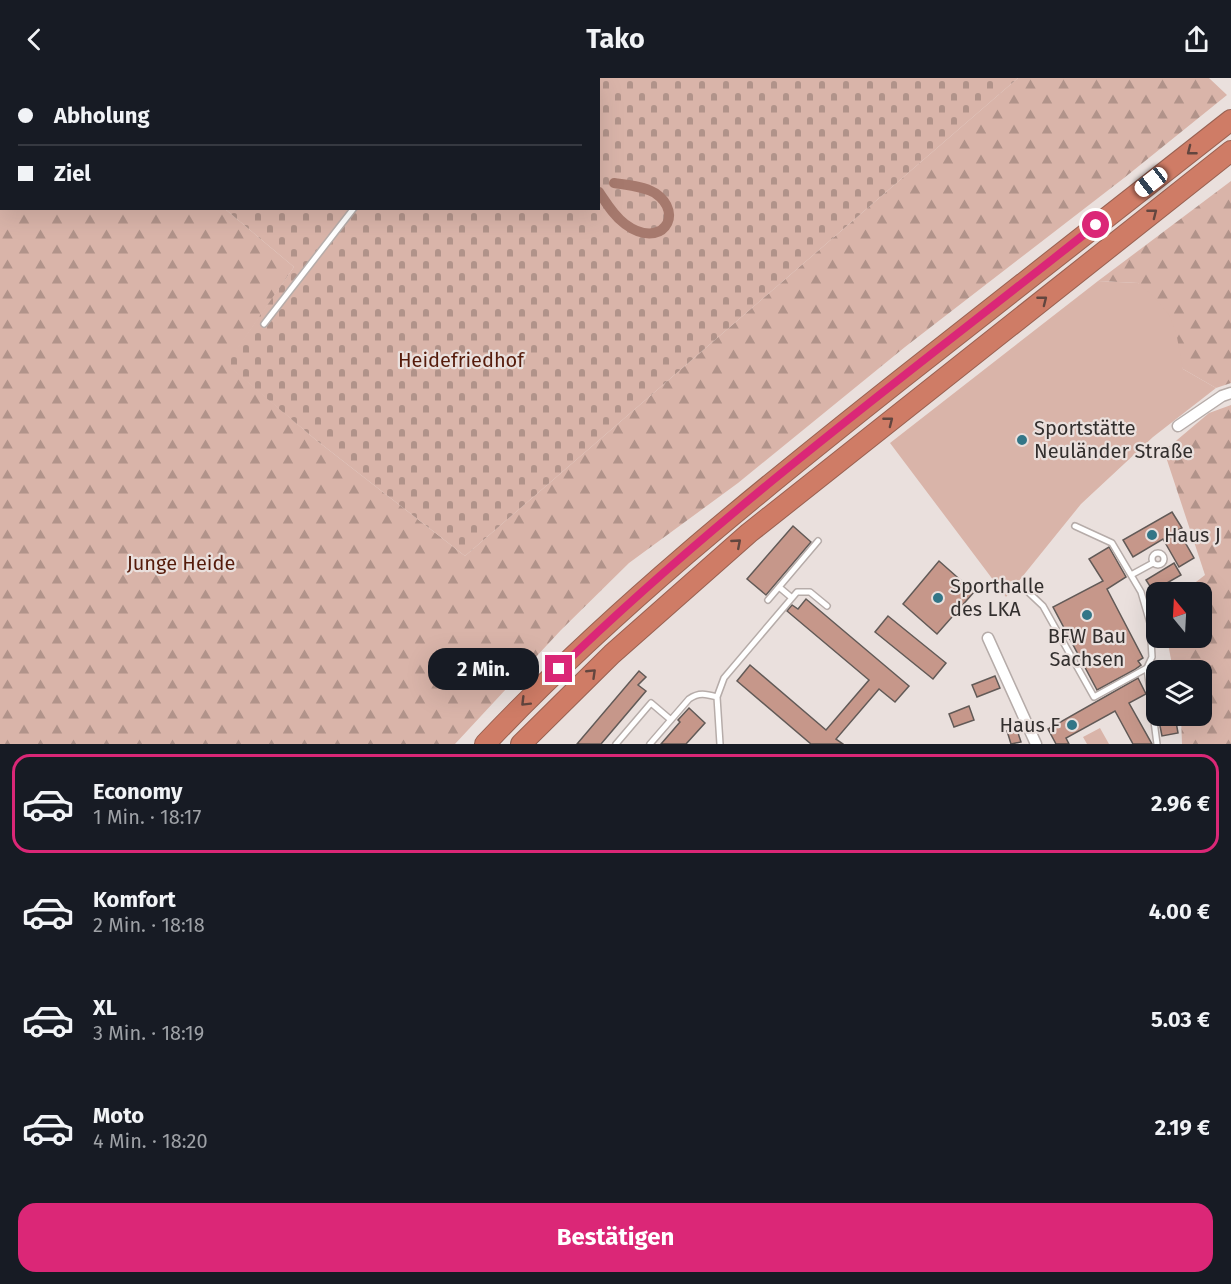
<!DOCTYPE html>
<html lang="de">
<meta charset="utf-8">
<style>
:root{--surface:#171b24;--page:#242831;--text:#f1f3f6;--muted:#9ea1a6;--line:#363941;--accent:#db2777}
body{margin:0;font-family:"Fira Sans",sans-serif;background:var(--page);color:var(--text);height:100vh;display:flex;flex-direction:column;font-size:22px;white-space:nowrap}
*{box-sizing:border-box;margin:0}
p{font-size:20px;color:var(--muted)}
.icon{flex:none;width:33px;height:33px;fill:none;stroke:currentColor;stroke-width:2;stroke-linecap:round;stroke-linejoin:round}
.map{position:relative;height:666px;overflow:hidden}
.panel{display:flex;flex-direction:column;background:var(--surface);flex:1}
.panel>*{flex:none}
.banner{position:absolute;left:0px;top:0px;width:600px;height:132px;box-shadow:0 6px 24px #0002;display:grid;align-content:center;height:132px;padding:0 18px;background:var(--surface)}
.needle{width:39px;rotate:342deg}
.controls{position:absolute;left:1146px;top:504px;display:grid;gap:12px}
.controls a{display:grid;place-items:center;width:66px;height:66px;border-radius:12px;background:var(--surface);box-shadow:0 6px 24px #0002;font-size:30px}
.end{position:absolute;width:27px;height:27px;margin:-14px;border:8px solid #db2777;background:#fff;box-shadow:0 0 0 3px #fff}
.from{border-radius:50%}
.bubble{position:absolute;height:42px;border-radius:18px;background:var(--surface);box-shadow:0 6px 24px #0002;font-size:20px;font-weight:700;line-height:42px;text-align:center}
.car{position:absolute;width:18px;height:36px;margin:-18px -9px;border-radius:8px;box-shadow:0 0 4px 2px #0007;background:linear-gradient(#fff 24%,#345 0 40%,#fff 0 76%,#345 0 86%,#fff 0)}
.banner b{display:flex;align-items:center;gap:21px;height:57px;font-size:22px}
.banner b+b{border-top:2px solid var(--line)}
.banner i{width:15px;height:15px;background:var(--text)}
ul{padding:10px 0 0;list-style:none}
li{display:flex;align-items:center;gap:18px;height:99px;margin:0 12px 9px;padding:0 6px;border:3px solid transparent;border-radius:18px}
li div{flex:1}
li b{display:block;font-size:22px}
li em{font-style:normal;font-weight:700}
li.current{border-color:var(--accent)}
li>.icon{width:54px;height:54px;stroke-width:1.5}
.primary-button{display:flex;gap:12px;margin-top:auto;padding:12px 18px}
.primary-button a{flex:1;height:69px;border-radius:18px;background:var(--accent);color:#fff;font-size:24px;font-weight:700;line-height:69px;text-align:center}
header{display:flex;justify-content:space-between;align-items:center;height:78px;padding:0 18px;background:var(--surface);font-size:27px;font-weight:700}
.map>svg:first-child{display:block}
.forest{fill:url(#forest-firs)}
.cemetery{fill:url(#cemetery-stones)}
.pitch{fill:#d9b4a9}
.lines{fill:none;stroke-linecap:round;stroke-linejoin:round}
.canal{stroke:#a6796d;stroke-width:10}
.building{fill:#c6978a;stroke:#625a57;stroke-width:1.5}
.lane-casing{stroke:#b6aca9;stroke-width:8}
.street-casing{stroke:#b6aca9;stroke-width:13}
.highway-casing{stroke:#986152;stroke-width:22}
.lane{stroke:#fff;stroke-width:5}
.street{stroke:#fff;stroke-width:10}
.highway{stroke:#cf7c66;stroke-width:20}
.oneway{stroke:#62463f}
.route{stroke:#db2777;stroke-width:8}
.poi-dot{fill:#337687;stroke:#eae0dd;stroke-width:2}
.labels{text-anchor:middle;stroke-width:4.5;stroke-linejoin:round;paint-order:stroke}
.park-label{font-size:20px;fill:#551b0b;stroke:#eae0dd}
.poi-label{font-size:20px;fill:#332f2e;stroke:#eae0dd;text-anchor:start}
</style>
<header><svg class="icon" aria-label="back" viewBox="0 0 24 24"><path d="M15 5l-7 7 7 7"/></svg>Tako<svg class="icon" aria-label="share" viewBox="0 0 24 24"><path d="M12 15V3M7 8l5-5 5 5M5 13v7h14v-7"/></svg></header>
<div class="map">
<svg width="1231" height="666" viewBox="0 0 1231 666">
<defs>
<pattern id="forest-firs" width="22" height="20" patternUnits="userSpaceOnUse" patternTransform="scale(1.5)"><rect width="22" height="20" fill="#d9b4a9"/><path d="M5 1l3.5 6h-7zM16 11l3.5 6h-7z" fill="#b1938a"/></pattern>
<pattern id="cemetery-stones" width="16" height="16" patternUnits="userSpaceOnUse" patternTransform="scale(1.5)"><rect width="16" height="16" fill="#d9b4a9"/><path d="M2 7V4a2 2 0 0 1 4 0v3zM10 15v-3a2 2 0 0 1 4 0v3z" fill="#b1938a"/></pattern>
</defs>
<rect width="100%" height="100%" fill="#eae0dd"/>
<!-- forest -->
<path class="forest" d="M0 0 72 1 2 2V130L225 131 294 189 227 286 316 362 465 478 1018 0H1209L1227 17 1124 100 905 269 738 405 629 485 561 552 455 666H0Z
M1231 103V305L1216 310 1183 291 1138 205 1098 203Z
M1231 327V666H1182L1181 638H1202V592H1173L1167 560H1202V514H1183L1205 497 1164 373 1209 335Z"/>
<!-- cemetery -->
<path class="cemetery" d="M70 0H1018L465 478 316 362 226 286 294 189 225 131 598 130V2Z"/>
<!-- pitch -->
<path class="pitch" d="M1098 203 1138 205 1155 220 1169 237 1176 254 1183 291 1216 310 1153 359 1081 426 1006 519 890 365Z
M1100 650 1109 666H1087L1083 659Z"/>
<g class="lines">
<!-- canal -->
<path class="canal" d="M599 114C607 126 614 138 625 146 661 173 686 136 655 115 643 108 627 107 614 105"/>
</g>
<!-- building -->
<path class="building" d="M1172 434 1182 450 1178 452 1194 480 1179 489 1163 461 1133 479 1123 462Z
M793 448 811 464 766 517 747 501Z
M1109 469 1126 499 1107 511 1143 580 1138 583 1141 587 1134 592 1097 612 1053 529 1103 503 1089 481Z
M939 483 974 514 937 556 903 526Z
M1174 485 1181 497 1153 513 1146 502Z
M806 521 909 608 895 624 879 611 836 661 843 666H811L737 603 750 587 826 652 869 602 787 533 792 527 798 531Z
M888 538 946 585 933 601 875 554Z
M639 593 646 599 638 607 646 613 601 666H577Z
M995 598 1000 610 977 619 972 607Z
M1138 600 1146 616 1129 625 1152 666H1133L1115 633 1066 660 1069 666H1056L1048 651Z
M969 628 974 642 954 649 949 636Z
M689 630 705 645 686 666H661L680 644 678 642Z
M1158 638H1175L1178 655 1162 658Z
M1016 649 1021 664 1011 666 1007 653Z"/>
<g class="lines">
<defs>
<path id="lane" d="M455 2 456 0
M264 246 354 130
M1152 481a6 6 0 1 1 12 0a6 6 0 1 1-12 0Z
M1131 497 1153 485
M779 509 792 520
M1026 512 1043 528 1094 619 1147 590 1152 579 1150 545 1141 514 1112 465 1075 448
M768 522 818 463
M1147 590 1157 666
M616 666 651 625 671 642
M650 666 689 621C699 614 706 616 717 619
M720 666 717 619 724 600 797 514H810L827 528"/>
<path id="street" d="M1178 348 1222 318 1231 315
M988 560 1036 666"/>
<path id="highway" d="M485 666C612 532 756 416 900 302 1010 215 1120 128 1231 42
M521 666 612 576 749 455 1231 73"/>
</defs>
<!-- lane casing -->
<use href="#lane" class="lane-casing"/>
<!-- street casing -->
<use href="#street" class="street-casing"/>
<!-- highway casing -->
<use href="#highway" class="highway-casing"/>
<!-- lane -->
<use href="#lane" class="lane"/>
<!-- street -->
<use href="#street" class="street"/>
<!-- highway -->
<use href="#highway" class="highway"/>
</g>
<!-- one-way arrows -->
<defs><path id="oneway-chevron" d="M-2-3.5L2.5 0L-2 3.5" fill="none" stroke-width="1.6" stroke-linecap="round" stroke-linejoin="round" transform="scale(1.5)"/></defs>
<g class="oneway">
<use href="#oneway-chevron" transform="translate(1191 73) rotate(142)"/>
<use href="#oneway-chevron" transform="translate(1153 135) rotate(-38)"/>
<use href="#oneway-chevron" transform="translate(1043 222) rotate(-38)"/>
<use href="#oneway-chevron" transform="translate(889 343) rotate(-38)"/>
<use href="#oneway-chevron" transform="translate(737 465) rotate(-41)"/>
<use href="#oneway-chevron" transform="translate(592 595) rotate(-44)"/>
<use href="#oneway-chevron" transform="translate(525 624) rotate(135)"/>
</g>
<g class="lines">
<!-- route -->
<path class="route" d="M559 591C726 429 915 291 1096 147"/>
</g>
<!-- markers -->
<g class="poi-dot">
<circle cx="1022" cy="362" r="6"/>
<circle cx="1152" cy="457" r="6"/>
<circle cx="938" cy="520" r="6"/>
<circle cx="1087" cy="537" r="6"/>
<circle cx="1072" cy="647" r="6"/>
</g>
<g class="labels">
<!-- park labels -->
<g class="park-label">
<text x="461" y="289">Heidefriedhof</text>
<text x="181" y="492">Junge Heide</text>
</g>
<!-- poi labels -->
<g class="poi-label">
<text x="1034" y="357">Sportstätte<tspan x="1034" dy="23">Neuländer Straße</tspan></text>
<text x="1164" y="464">Haus J</text>
<text x="950" y="515">Sporthalle<tspan x="950" dy="23">des LKA</tspan></text>
<text x="1087" y="565" text-anchor="middle">BFW Bau<tspan x="1087" dy="23">Sachsen</tspan></text>
<text x="1060" y="654" text-anchor="end">Haus F</text>
</g>
</g>
</svg>
<div class="controls">
<a><svg class="needle" viewBox="-14 -14 28 28"><path d="M0-13l5 13h-10z" fill="#e53935"/><path d="M0 13l5-13h-10z" fill="#9ea1a6"/></svg></a>
<a><svg class="icon" aria-label="layers" viewBox="0 0 24 24"><path d="M12 4l9 5-9 5-9-5zM3 14l9 5 9-5"/></svg></a>
</div>
<i class="end from" style="left:1096px;top:147px"></i>
<i class="end" style="left:559px;top:591px"></i>
<div class="bubble" style="left:428px;top:570px;width:111px">2 Min.</div>
<i class="car" style="left:1151px;top:104px;rotate:232deg"></i>
<div class="banner">
<b><i class="from"></i>Abholung</b>
<b><i></i>Ziel</b>
</div>
</div>
<section class="panel">
<ul>
<li class="current"><svg class="icon" aria-label="car" viewBox="0 0 24 24"><path d="M5 17H2v-5l4-1 3-4h7l3 4 3 1v5h-3M9 17h6M6 11h13"/><circle cx="7" cy="17" r="2"/><circle cx="17" cy="17" r="2"/></svg><div><b>Economy</b><p>1 Min. · 18:17</p></div><em>2.96 €</em></li>
<li><svg class="icon" aria-label="car" viewBox="0 0 24 24"><path d="M5 17H2v-5l4-1 3-4h7l3 4 3 1v5h-3M9 17h6M6 11h13"/><circle cx="7" cy="17" r="2"/><circle cx="17" cy="17" r="2"/></svg><div><b>Komfort</b><p>2 Min. · 18:18</p></div><em>4.00 €</em></li>
<li><svg class="icon" aria-label="car" viewBox="0 0 24 24"><path d="M5 17H2v-5l4-1 3-4h7l3 4 3 1v5h-3M9 17h6M6 11h13"/><circle cx="7" cy="17" r="2"/><circle cx="17" cy="17" r="2"/></svg><div><b>XL</b><p>3 Min. · 18:19</p></div><em>5.03 €</em></li>
<li><svg class="icon" aria-label="car" viewBox="0 0 24 24"><path d="M5 17H2v-5l4-1 3-4h7l3 4 3 1v5h-3M9 17h6M6 11h13"/><circle cx="7" cy="17" r="2"/><circle cx="17" cy="17" r="2"/></svg><div><b>Moto</b><p>4 Min. · 18:20</p></div><em>2.19 €</em></li>
</ul>
<div class="primary-button"><a>Bestätigen</a></div>
</section>
